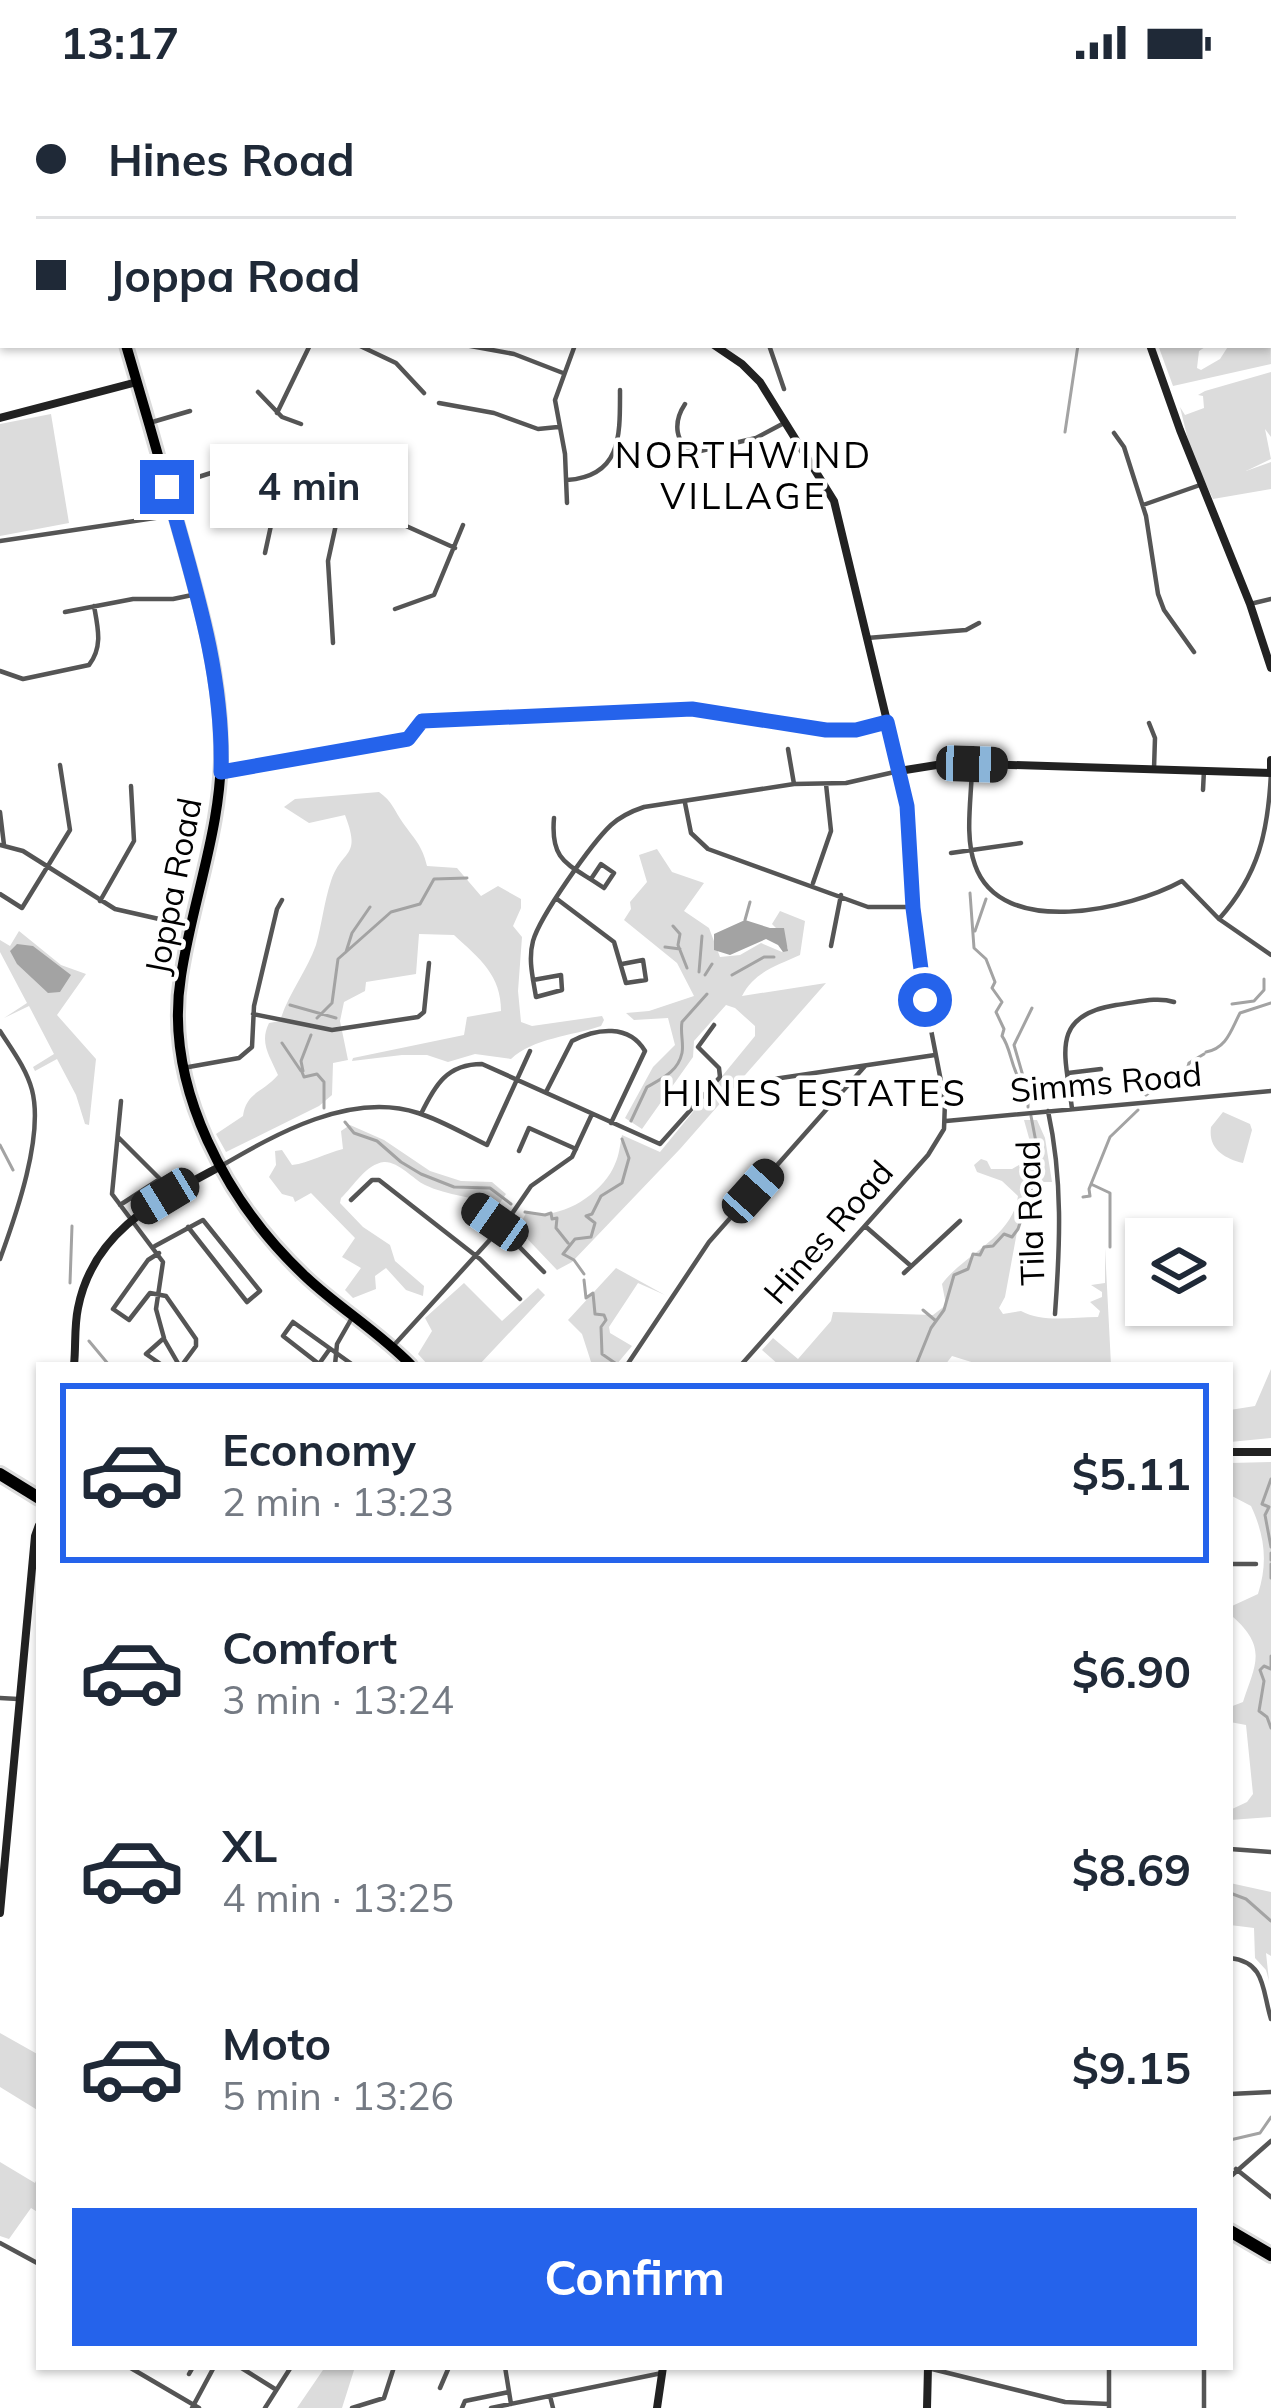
<!DOCTYPE html>
<meta charset="utf-8">
<style>
:root{--surface:#fff;--page:#f6f6f7;--text:#1f2937;--muted:#747a83;--line:#e0e1e3;--accent:#2563eb}
body{margin:0;font-family:Mulish,sans-serif;background:var(--page);color:var(--text);height:100vh;display:flex;flex-direction:column;font-size:45px;white-space:nowrap}
*{box-sizing:border-box;margin:0}
p{font-size:39px;color:var(--muted)}
.icon{flex:none;width:66px;height:66px;fill:none;stroke:currentColor;stroke-width:2;stroke-linecap:round;stroke-linejoin:round}
.map{position:relative;flex:1;overflow:hidden}
.drawer{position:absolute;left:36px;top:1278px;width:1197px;height:1008px;display:flex;flex-direction:column;background:var(--surface);border-radius:0px;box-shadow:0 3px 9px #0004}
.drawer>*{flex:none}
.top-card{position:absolute;left:0px;top:0px;width:1272px;height:264px;box-shadow:0 3px 9px #0004;display:grid;align-content:center;height:264px;padding:0 36px;background:var(--surface)}
.fabs{position:absolute;left:1125px;top:1134px;display:grid;gap:24px}
.fabs a{display:grid;place-items:center;width:108px;height:108px;border-radius:0px;background:var(--surface);box-shadow:0 3px 9px #0004;font-size:60px}
.end{position:absolute;width:54px;height:54px;margin:-27px;border:15px solid #2563eb;background:#fff;box-shadow:0 0 0 6px #fff}
.from{border-radius:50%}
.bubble{position:absolute;height:84px;border-radius:0px;background:var(--surface);box-shadow:0 3px 9px #0004;font-size:39px;font-weight:700;line-height:84px;text-align:center}
.car{position:absolute;width:36px;height:72px;margin:-36px -18px;border-radius:15px;box-shadow:0 0 9px 3px #0007;background:linear-gradient(#222 24%,#8ab4d8 0 40%,#222 0 76%,#8ab4d8 0 86%,#222 0)}
.top-card b{display:flex;align-items:center;gap:42px;height:114px;font-size:45px}
.top-card b+b{border-top:3px solid var(--line)}
.top-card i{width:30px;height:30px;background:var(--text)}
ul{padding:21px 0 0;list-style:none}
li{display:flex;align-items:center;gap:36px;height:180px;margin:0 24px 18px;padding:0 12px;border:6px solid transparent;border-radius:0px}
li div{flex:1}
li b{display:block;font-size:45px}
li em{font-style:normal;font-weight:700}
li.active{border-color:var(--accent)}
li>.icon{width:108px;height:108px;stroke-width:1.5}
.cta{display:flex;gap:24px;margin-top:auto;padding:24px 36px}
.cta a{flex:1;height:138px;border-radius:0px;background:var(--accent);color:#fff;font-size:48px;font-weight:700;line-height:138px;text-align:center}
.status{display:flex;justify-content:space-between;align-items:center;height:84px;padding:0 60px;background:var(--surface);direction:ltr}
.status svg{height:33px;fill:currentColor}
.map>svg:first-child{display:block}
.green{fill:#dcdcdc}
.water{fill:#a3a3a3}
.lines{fill:none;stroke-linecap:round;stroke-linejoin:round}
.stream{stroke:#a3a3a3;stroke-width:3}
.primary-casing{stroke:#dbdbdb;stroke-width:16}
.highway-casing{stroke:#dbdbdb;stroke-width:18}
.street{stroke:#555;stroke-width:4.5}
.secondary{stroke:#222;stroke-width:8}
.primary{stroke:#000;stroke-width:10}
.highway{stroke:#000;stroke-width:12}
.route{stroke:#2563eb;stroke-width:15}
.labels{text-anchor:middle;stroke-width:9;stroke-linejoin:round;paint-order:stroke}
.street-label{font-size:33px;fill:#000;stroke:#fff}
.neighbourhood-label{font-size:36px;letter-spacing:3px;fill:#000;stroke:#fff}
</style>
<div class="status"><b>13:17</b><svg viewBox="0 0 49 12"><path d="M0 12V9h3v3zM5 12V6h3v6zM10 12V3h3v9zM15 12V0h3v12zM26 1h20v11H26zM47 4h2v5h-2z"/></svg></div>
<div class="map">
<svg width="1271" height="2324" viewBox="0 0 1271 2324">
<rect width="100%" height="100%" fill="#fff"/>
<!-- green -->
<path class="green" d="M1269 162 1271 280 1173 302 1158 261H1208L1199 267 1197 284 1201 286 1220 275 1229 261H1269Z
M1271 288V353L1265 345 1271 375 1246 387 1271 378V405L1213 415 1191 368 1180 323 1185 331 1204 324 1203 312 1198 311 1205 307Z
M51 330 69 439 0 452V340Z
M379 708C392 717 394 726 403 739 415 756 422 761 427 782L457 784 481 812 498 802 521 815V824L513 842 522 853 518 907 521 938 532 942 602 932 604 936 601 942C572 952 533 954 511 975L475 970 448 978 427 971H402L352 977 353 974 464 951 467 933 501 927C501 891 480 875 454 851L419 850 416 890 366 898 365 907 344 918 340 937 348 976 333 979 332 1011 319 1022 226 1068 216 1050 243 1032C246 1008 264 1008 278 991 270 972 259 959 269 939L280 937C288 910 307 887 316 861 322 840 324 818 331 797 342 764 362 775 345 731L309 739 284 723 295 715Z
M657 765 672 788 704 799 684 827 709 844 720 873 740 871 761 859 782 868 788 865 783 851 772 840 780 827 805 837 800 871C776 882 754 888 742 912L826 899 680 1065 572 1178 557 1186 518 1145 527 1127C558 1139 603 1110 615 1080 619 1072 620 1061 622 1051L660 1068 755 952V942L735 924 726 921 694 957 693 973 642 1045 625 1034 653 983 675 961 668 934 634 936 626 929 649 927 694 912 677 879 624 836 631 825 630 818 647 798 639 771Z
M19 847 61 881 86 890 57 931 96 975 89 1041 85 1040 76 1011 57 975 35 987 33 983 54 970 29 922 4 934 27 919 0 868V856L10 862Z
M1223 1028 1250 1040 1252 1046 1243 1079C1224 1074 1208 1065 1211 1043Z
M1024 1036H1037L1045 1054 1052 1098H1040L1024 1110 1005 1213 999 1224 1003 1230 1021 1227C1043 1239 1072 1233 1098 1233L1100 1227 1090 1218 1102 1213V1208L1091 1201 1105 1199V1164L1111 1281H981L952 1272 945 1281H779L762 1266 773 1254 798 1275 831 1237 833 1228 933 1231 946 1221 942 1200C963 1171 1013 1153 1018 1112L1002 1097 977 1088 974 1081 981 1075 987 1077 991 1085H1012L1034 1072Z
M350 1041 384 1056 430 1087 461 1097 492 1098 506 1110 497 1123C474 1112 448 1112 425 1101 413 1095 398 1077 384 1078 366 1080 354 1102 341 1114L340 1119 363 1143 390 1161 395 1177 424 1202 423 1212 406 1206 386 1184 375 1192 376 1205 353 1214 345 1206 361 1184 342 1173 355 1154 311 1109 295 1118 293 1113 282 1110 269 1093 276 1081 275 1067 282 1066 292 1081C309 1079 326 1069 343 1065L341 1047Z
M616 1184 665 1211 638 1199 609 1243 610 1249 632 1262 616 1281H592L582 1250 568 1236Z
M464 1199 502 1237 538 1204 545 1211 479 1281H428L418 1270 432 1247 425 1234Z
M1271 1285V1354L1230 1358V1326L1255 1322Z
M1271 1378V1733L1230 1736V1726L1247 1718 1253 1710 1246 1641 1230 1638V1623L1243 1618C1255 1581 1268 1564 1233 1533L1232 1522 1258 1510C1268 1479 1265 1452 1251 1422L1230 1411V1379Z
M1230 1799 1271 1808V1872L1266 1869 1269 1897 1266 1886 1255 1874 1254 1844 1230 1841Z
M0 1949 39 1971V2027L0 2003Z
M0 2078 35 2099 39 2090V2129L31 2124 9 2155 0 2152Z
M325 2283H355L342 2324H297Z"/>
<!-- water -->
<path class="water" d="M745 836 770 844H784L788 867 783 868 778 861 766 855 730 871 714 866V850Z
M17 860 33 862 71 891 60 908 48 909 17 880 10 867Z"/>
<g class="lines">
<!-- stream -->
<path class="stream" d="M1269 159H1271
M1065 348 1078 261
M970 809 974 864 986 875 995 898 992 904 1002 918 996 928 1004 945 1002 952C1011 964 1011 984 1021 998
M745 836 750 818
M673 842 680 850 678 861 687 884
M975 847 986 815
M665 863 680 865
M346 868 352 849 370 823
M699 888 702 852
M705 891 712 880
M732 891 764 873H774
M1232 920 1254 917 1264 906V895
M290 921 336 934
M317 934 332 919 338 875 391 828 420 820 434 795 467 794
M282 959 301 987
M1206 968C1227 964 1231 946 1240 929L1271 919
M303 987 301 977 311 951
M302 988 304 993 317 990 324 998V1024
M1025 999 1014 961 1032 924
M1029 1003 1035 1002
M1146 1011 1157 1002 1185 993 1189 979 1204 970
M1028 1015V1023
M631 1037 647 1003C661 995 678 988 682 969 684 960 680 949 682 938L707 910
M345 1038 354 1049 377 1057 401 1078 421 1090 454 1103 490 1104 511 1120
M0 1061 13 1086
M1093 1101 1110 1109V1163
M1083 1113 1090 1112 1089 1105 1110 1053 1138 1026
M525 1128 545 1131 551 1129 552 1135 557 1134 556 1144 568 1159
M584 1190 574 1176 563 1170 575 1155 591 1153 595 1139 586 1132 592 1130 601 1112 622 1099 629 1074 622 1055
M584 1196 586 1214 593 1209 595 1230 604 1231 606 1236 601 1243 602 1270 615 1279
M70 1199 72 1142
M923 1226 936 1237
M89 1257 109 1281
M916 1281 931 1244 944 1226 954 1191 968 1185 973 1170 980 1171 984 1163 993 1162 1004 1150 1012 1153 1018 1145 1040 1079 1031 1032
M1271 1395 1262 1420 1269 1423 1265 1431 1271 1463
M1271 1469V1476
M1271 1480V1494
M1271 1572V1585L1264 1582 1260 1586 1264 1597 1259 1627 1267 1633 1271 1644
M1230 1809 1246 1815 1271 1837
M1230 2056 1260 2049 1271 2033"/>
<defs>
<path id="primary" d="M55 0 56 3
M126 261C144 322 162 384 179 445 199 516 220 585 221 660 223 741 193 813 181 892 163 1003 228 1120 306 1193 339 1224 379 1248 411 1281"/>
<path id="highway" d="M0 1390 39 1414
M1230 2147 1271 2171"/>
</defs>
<!-- primary casing -->
<use href="#primary" class="primary-casing"/>
<!-- highway casing -->
<use href="#highway" class="highway-casing"/>
<!-- street -->
<path class="street" d="M143 0 146 3
M542 0 543 3
M358 261 396 279 424 309
M465 261 514 270 563 289
M769 261 784 305
M258 308 282 333 301 340
M439 319 494 329 538 345 558 343
M685 320C673 338 674 361 696 368L756 354 786 338
M277 329 310 261
M149 339 190 327
M1114 349 1124 363 1146 432 1158 510 1164 526 1194 568
M677 383 688 366
M567 396C622 392 620 351 620 306
M167 403 214 388 243 389 335 410 455 464
M567 419 565 370 555 316 575 261
M1143 421 1200 401
M0 457 175 431
M265 469 280 400
M1250 520 1271 515
M395 525 434 511 463 441
M65 528 133 515H173L197 510
M867 554 966 546 979 539
M333 559 328 477 342 413
M0 587 23 595 89 581C103 563 98 544 94 522
M1149 639 1155 654 1154 685
M788 665 794 700
M972 680C972 712 964 751 975 781 1001 856 1131 825 1182 797L1219 835 1271 871
M221 688 408 655 421 637 692 625 826 646H856L887 638
M1203 706 1204 686
M685 719 691 749 708 765 868 823H913
M0 728 4 761
M554 734C550 780 570 780 604 804L614 789 601 780 591 795
M0 761 23 767 115 825 190 842
M951 769 1021 759
M813 799 831 747 826 700
M0 810 22 824 70 746 60 681
M557 815 614 858 626 899 646 896 643 876 622 880
M100 817 134 757 131 702
M1219 835C1259 790 1268 748 1271 689
M831 862 841 811
M533 896 561 891 562 906 536 913C533 894 528 876 533 857 540 832 592 759 611 741 621 732 632 727 644 723L794 700 846 699 899 687 908 732 921 894 945 1018 944 1045 928 1071 741 1281
M253 930 332 946 418 933 424 928 429 879
M0 947C12 966 26 984 32 1006 44 1052 16 1131 0 1175
M183 984 239 974 252 963 254 922 277 825 282 816
M1068 989 1101 985
M774 995 935 971
M546 1008 572 957C597 944 629 940 645 967L611 1039
M121 1017 112 1110 163 1178 156 1225 164 1254 146 1270 162 1281
M1072 1025C1066 972 1048 932 1116 921 1135 919 1156 912 1174 918
M1048 1027C1063 1095 1060 1162 1055 1230
M421 1030C435 1001 447 980 482 980L660 1060 720 993 719 984 698 963 714 941
M946 1037 1271 1007
M118 1053 160 1095 120 1121
M519 1067 529 1044 576 1065
M221 1082C276 1050 351 1007 418 1029 441 1036 464 1050 487 1061L530 967
M351 1116 372 1096H379L480 1175 520 1215
M469 1120 495 1138 544 1188
M865 1142 911 1182
M155 1162 203 1136 260 1207 247 1218 188 1143
M159 1169 148 1176 113 1225 129 1236 150 1209 166 1212 196 1255V1262L182 1281
M904 1189 960 1137
M164 1255 179 1281
M395 1260 507 1137 531 1102 572 1073 592 1030
M329 1266 319 1280 283 1252 293 1238 353 1281
M335 1281 337 1260 353 1232
M627 1281 709 1158 865 982
M1230 1480H1256
M0 1614 18 1615
M1230 1765 1271 1768
M1230 1874C1266 1878 1262 1906 1271 1935
M1230 2010 1271 2008
M1236 2085 1271 2113
M1230 2093 1271 2057
M0 2159 39 2180
M129 2283 199 2324
M240 2283 275 2305
M505 2283 511 2320
M1109 2283V2324
M928 2284 1065 2318 1109 2320
M189 2290 193 2283
M440 2304 449 2283
M550 2312 553 2324
M192 2324 214 2283
M265 2324 291 2283
M352 2324 384 2314 394 2283
M462 2324 465 2317 509 2308
M491 2324 662 2289
M1204 2324V2283"/>
<!-- secondary -->
<path class="secondary" d="M232 0 236 3
M1078 0V3
M714 261 742 280 760 298 834 417 899 687 949 679 1271 689
M1150 261 1180 346 1250 520 1271 584
M0 334 137 298
M1271 689V676
M74 1281C76 1262 74 1243 78 1224 93 1147 158 1116 221 1082
M1230 1368H1271
M0 1829 35 1452 39 1441
M657 2324 663 2283
M927 2324 928 2283"/>
<!-- primary -->
<use href="#primary" class="primary"/>
<!-- highway -->
<use href="#highway" class="highway"/>
</g>
<g class="lines">
<!-- route -->
<path class="route" d="M167 403C193 497 224 588 221 688L408 655 422 637 692 625 826 646H856L887 638 907 722 913 824 925 916"/>
</g>
<g class="labels">
<!-- street labels -->
<g class="street-label">
<text transform="translate(173 802) rotate(-79)" y="12">Joppa Road</text>
<text transform="translate(1106 998) rotate(-5)" y="12">Simms Road</text>
<text transform="translate(1030 1129) rotate(-92)" y="12">Tila Road</text>
<text transform="translate(828 1148) rotate(-49)" y="12">Hines Road</text>
</g>
<!-- neighbourhood labels -->
<g class="neighbourhood-label">
<text x="744" y="384">NORTHWIND<tspan x="744" dy="41">VILLAGE</tspan></text>
<text x="815" y="1022">HINES ESTATES</text>
</g>
</g>
</svg>
<div class="fabs">
<a><svg class="icon" aria-label="layers" viewBox="0 0 24 24"><path d="M12 4l9 5-9 5-9-5zM3 14l9 5 9-5"/></svg></a>
</div>
<i class="end from" style="left:925px;top:916px"></i>
<i class="end" style="left:167px;top:403px"></i>
<div class="bubble" style="left:210px;top:360px;width:198px">4 min</div>
<i class="car" style="left:972px;top:680px;rotate:92deg"></i>
<i class="car" style="left:753px;top:1107px;rotate:42deg"></i>
<i class="car" style="left:165px;top:1112px;rotate:239deg"></i>
<i class="car" style="left:495px;top:1138px;rotate:305deg"></i>
<div class="top-card">
<b><i class="from"></i>Hines Road</b>
<b><i></i>Joppa Road</b>
</div>
<section class="drawer">
<ul>
<li class="active"><svg class="icon" aria-label="car" viewBox="0 0 24 24"><path d="M5 17H2v-5l4-1 3-4h7l3 4 3 1v5h-3M9 17h6M6 11h13"/><circle cx="7" cy="17" r="2"/><circle cx="17" cy="17" r="2"/></svg><div><b>Economy</b><p>2 min · 13:23</p></div><em>$5.11</em></li>
<li><svg class="icon" aria-label="car" viewBox="0 0 24 24"><path d="M5 17H2v-5l4-1 3-4h7l3 4 3 1v5h-3M9 17h6M6 11h13"/><circle cx="7" cy="17" r="2"/><circle cx="17" cy="17" r="2"/></svg><div><b>Comfort</b><p>3 min · 13:24</p></div><em>$6.90</em></li>
<li><svg class="icon" aria-label="car" viewBox="0 0 24 24"><path d="M5 17H2v-5l4-1 3-4h7l3 4 3 1v5h-3M9 17h6M6 11h13"/><circle cx="7" cy="17" r="2"/><circle cx="17" cy="17" r="2"/></svg><div><b>XL</b><p>4 min · 13:25</p></div><em>$8.69</em></li>
<li><svg class="icon" aria-label="car" viewBox="0 0 24 24"><path d="M5 17H2v-5l4-1 3-4h7l3 4 3 1v5h-3M9 17h6M6 11h13"/><circle cx="7" cy="17" r="2"/><circle cx="17" cy="17" r="2"/></svg><div><b>Moto</b><p>5 min · 13:26</p></div><em>$9.15</em></li>
</ul>
<div class="cta"><a>Confirm</a></div>
</section>
</div>
